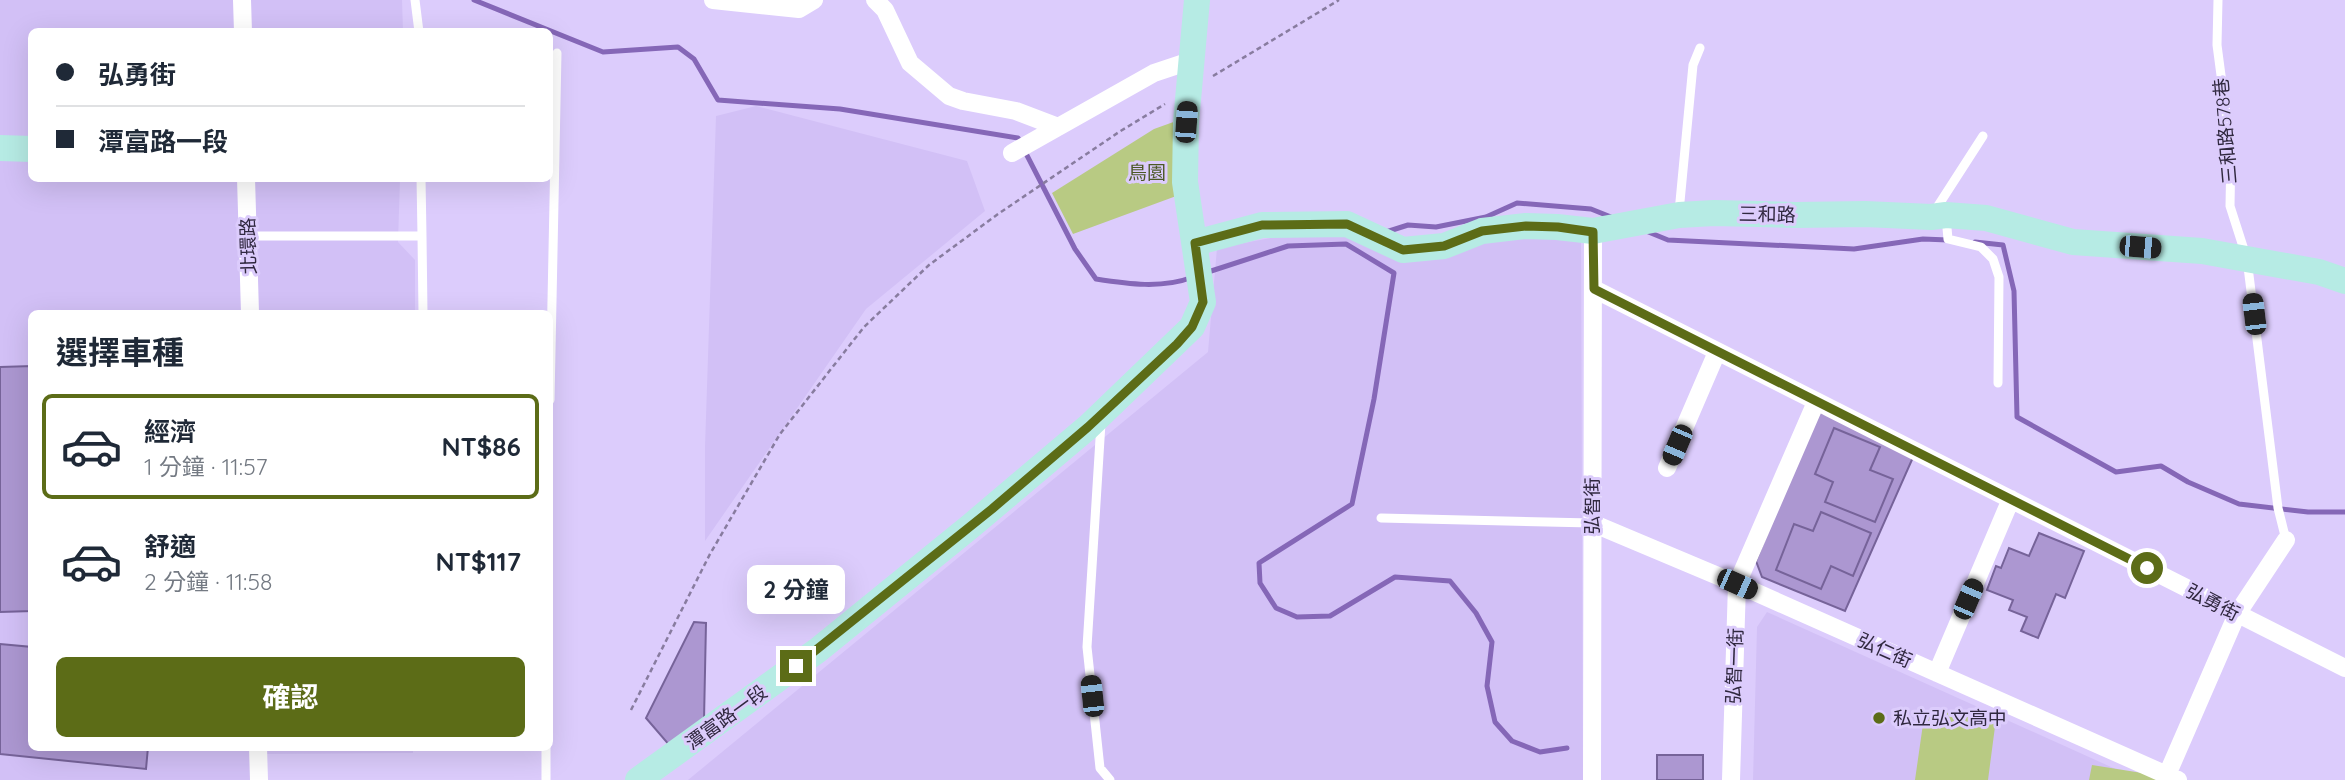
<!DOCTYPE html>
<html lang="zh-TW">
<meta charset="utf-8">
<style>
:root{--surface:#fff;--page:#f2f2f3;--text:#1f2937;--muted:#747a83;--line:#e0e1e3;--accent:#5c6c17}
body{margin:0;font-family:Quicksand,"Noto Sans TC",sans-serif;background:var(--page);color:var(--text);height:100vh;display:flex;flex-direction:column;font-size:26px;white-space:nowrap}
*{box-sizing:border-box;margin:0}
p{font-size:23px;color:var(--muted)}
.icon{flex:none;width:38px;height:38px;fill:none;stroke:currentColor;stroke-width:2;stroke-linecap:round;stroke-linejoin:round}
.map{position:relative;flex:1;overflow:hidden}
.drawer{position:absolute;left:28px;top:310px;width:525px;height:441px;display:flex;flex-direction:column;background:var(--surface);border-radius:10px;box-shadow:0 7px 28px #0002}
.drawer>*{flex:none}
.hud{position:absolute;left:28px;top:28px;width:525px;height:154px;border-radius:10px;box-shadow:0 7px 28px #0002;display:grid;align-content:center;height:154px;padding:0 28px;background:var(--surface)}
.end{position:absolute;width:32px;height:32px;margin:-16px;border:9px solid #5c6c17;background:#fff;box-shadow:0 0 0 4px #fff}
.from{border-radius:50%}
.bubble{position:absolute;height:49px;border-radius:10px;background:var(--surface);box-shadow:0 7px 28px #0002;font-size:23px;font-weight:700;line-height:49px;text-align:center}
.car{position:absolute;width:21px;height:42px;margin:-21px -10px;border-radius:9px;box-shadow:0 0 5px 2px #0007;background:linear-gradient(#222 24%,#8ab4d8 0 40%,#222 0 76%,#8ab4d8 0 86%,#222 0)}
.hud b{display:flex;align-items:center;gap:24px;height:66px;font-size:26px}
.hud b+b{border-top:2px solid var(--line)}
.hud i{width:18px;height:18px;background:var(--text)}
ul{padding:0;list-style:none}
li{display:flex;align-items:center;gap:21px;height:105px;margin:0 14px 10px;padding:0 14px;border:4px solid transparent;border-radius:10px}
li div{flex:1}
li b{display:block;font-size:26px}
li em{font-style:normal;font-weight:700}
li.current{border-color:var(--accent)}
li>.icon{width:63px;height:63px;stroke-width:1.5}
h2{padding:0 28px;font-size:32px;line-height:84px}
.action{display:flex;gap:14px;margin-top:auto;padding:14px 28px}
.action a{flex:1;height:80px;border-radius:10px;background:var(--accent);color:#fff;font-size:28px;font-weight:700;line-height:80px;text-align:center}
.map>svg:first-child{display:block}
.built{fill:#d2c0f6}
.green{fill:#b8ca83}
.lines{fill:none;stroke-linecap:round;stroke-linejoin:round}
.stream{stroke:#8567b7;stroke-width:5}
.building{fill:#ac97d1;stroke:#766399;stroke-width:2}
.path{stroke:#887c9f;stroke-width:2.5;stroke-dasharray:5 3.5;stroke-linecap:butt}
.lane{stroke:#fff;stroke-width:9}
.street{stroke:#fff;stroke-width:18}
.secondary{stroke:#b6ebe4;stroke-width:26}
.route{stroke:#5c6c17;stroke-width:9}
.poi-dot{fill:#5c6c17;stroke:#dcccfc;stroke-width:2.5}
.labels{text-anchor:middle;stroke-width:6;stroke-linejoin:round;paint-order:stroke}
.street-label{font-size:19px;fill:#30283f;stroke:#dcccfc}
.park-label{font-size:19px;fill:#4c5826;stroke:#dcccfc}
.poi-label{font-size:19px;fill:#30283f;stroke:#dcccfc;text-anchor:start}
</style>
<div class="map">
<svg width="2345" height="780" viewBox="0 0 2345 780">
<rect width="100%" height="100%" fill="#dcccfc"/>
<!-- built -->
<path class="built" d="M0 0H402L403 31 32 32V178L400 179 398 242 415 260V313H32V747H413V753L267 754 266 780H0Z
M756 106 967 161 985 211 866 309 705 541V447L716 116Z
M1331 227 1412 261 1517 233 1581 239 1583 780H688L1208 352 1217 248Z
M1767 612 2140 780H1753L1757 627Z"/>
<!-- green -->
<path class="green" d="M1179 120V195L1073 234 1052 193 1154 129Z
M1925 710 1996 719 1988 780H1915Z
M2092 765 2161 776V780H2089Z"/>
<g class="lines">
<!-- stream -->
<path class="stream" d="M474 0 603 52 678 47 694 59 718 100 840 109 1018 138 1075 249 1096 279C1128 284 1162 289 1193 277
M1646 231 1668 240 1854 249 1923 239 1948 240
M1386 232 1408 225 1436 227 1486 217 1517 203 1591 209 1611 217
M1975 242 2003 245 2014 291 2017 417 2116 472 2161 466 2188 482 2239 504 2308 512H2345
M1205 273 1288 246 1346 244 1394 273 1374 399 1352 504 1259 563 1260 583 1276 608 1297 617 1330 616 1395 577 1450 581 1476 613 1492 642 1487 686 1495 722 1512 741 1540 752 1567 748"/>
</g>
<!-- building -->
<path class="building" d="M32 366V611L0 612V367Z
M1816 411 1918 446 1845 611 1762 577 1756 561Z
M1834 428 1880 447 1870 470 1893 479 1875 522 1825 502 1833 482 1815 474Z
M1821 512 1871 533 1853 576 1831 566 1821 589 1776 570 1794 524 1813 531Z
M2039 533 2084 551 2065 598 2056 594 2038 638 2021 631 2027 617 2009 610 2013 600 1987 590 1996 566 2001 568 2009 548 2029 556Z
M694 622 706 623 704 720 670 746 646 718Z
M0 644 32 647V747H148L146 769 0 754Z
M1657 755H1703V780H1657Z"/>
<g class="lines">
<!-- path -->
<path class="path" d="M1213 76 1339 0
M631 710 710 554 780 434 864 327 929 265 998 214 1119 132 1165 104"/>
<!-- lane -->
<path class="lane" d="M415 0 419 32
M2218 0 2217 45 2231 151 2230 206 2247 259 2278 508 2286 540
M1679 212 1693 65 1700 48
M1934 212 1983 136
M1946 217 1948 239 1981 247 1993 259 1999 277 1998 383
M249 236H422L421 178
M422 236 423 313
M550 400 557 53
M1101 423 1087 647 1100 768 1110 780
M1381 518 1592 523
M546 780V747"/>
<!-- street -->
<path class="street" d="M242 0 243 32
M713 0 799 9 814 0
M875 0 885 10 910 63 949 96 963 101 1016 111 1058 127
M1012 153 1154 73 1190 61
M246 178 250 313
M1594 289 2345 668
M1667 468 1717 352
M1592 523 1737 584 2178 780
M1937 673 2011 499
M258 747 259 780
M2167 775 2237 614 2286 540
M1592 780 1593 231
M1731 780 1737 584 1816 402"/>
<!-- secondary -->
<path class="secondary" d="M0 148 32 149
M1195 243 1262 225 1347 224 1403 250 1444 246 1482 231 1526 226 1557 227 1593 231 1679 215 1714 213 1796 215 1865 214 1931 217 1946 215 1986 218 2073 242 2202 251 2319 272 2345 281
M638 780 818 650 972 525 1088 427 1192 327 1203 302 1185 182 1186 122 1197 0"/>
</g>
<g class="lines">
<!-- route -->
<path class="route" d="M796 666 992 509 1088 427 1177 344 1192 327 1203 302 1195 243 1262 225 1347 224 1403 250 1444 246 1482 231 1526 226 1558 227 1593 232 1594 289 2147 568"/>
</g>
<!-- markers -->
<circle class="poi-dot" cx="1879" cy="718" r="7"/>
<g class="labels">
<!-- street labels -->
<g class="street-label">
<text transform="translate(2225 131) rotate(-95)" y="7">三和路578巷</text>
<text transform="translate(1767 214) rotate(1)" y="7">三和路</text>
<text transform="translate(248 246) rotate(-92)" y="7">北環路</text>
<text transform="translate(1592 506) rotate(-90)" y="7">弘智街</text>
<text transform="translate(2213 602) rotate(27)" y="7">弘勇街</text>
<text transform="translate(1885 650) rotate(24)" y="7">弘仁街</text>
<text transform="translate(1734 666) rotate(-88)" y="7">弘智一街</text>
<text transform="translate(726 717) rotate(-36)" y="7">潭富路一段</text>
</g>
<!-- park labels -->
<g class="park-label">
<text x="1147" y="179">鳥園</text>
</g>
<!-- poi labels -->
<g class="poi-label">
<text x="1893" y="725">私立弘文高中</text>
</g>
</g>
</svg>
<i class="end from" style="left:2147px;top:568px"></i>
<i class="end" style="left:796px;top:666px"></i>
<div class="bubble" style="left:747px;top:565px;width:98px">2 分鐘</div>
<i class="car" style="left:1186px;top:122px;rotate:4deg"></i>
<i class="car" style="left:2140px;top:247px;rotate:95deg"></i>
<i class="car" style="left:2254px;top:314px;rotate:353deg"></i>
<i class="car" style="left:1677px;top:445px;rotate:203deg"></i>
<i class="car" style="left:1737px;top:584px;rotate:114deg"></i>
<i class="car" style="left:1968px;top:599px;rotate:23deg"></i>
<i class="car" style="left:1092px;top:696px;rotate:354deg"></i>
<div class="hud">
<b><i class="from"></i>弘勇街</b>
<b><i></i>潭富路一段</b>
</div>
<section class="drawer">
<h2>選擇車種</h2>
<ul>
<li class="current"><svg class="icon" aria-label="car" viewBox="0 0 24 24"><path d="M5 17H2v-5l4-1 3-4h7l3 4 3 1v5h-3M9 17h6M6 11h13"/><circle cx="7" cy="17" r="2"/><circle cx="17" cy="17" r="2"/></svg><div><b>經濟</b><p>1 分鐘 · 11:57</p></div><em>NT$86</em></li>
<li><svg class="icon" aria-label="car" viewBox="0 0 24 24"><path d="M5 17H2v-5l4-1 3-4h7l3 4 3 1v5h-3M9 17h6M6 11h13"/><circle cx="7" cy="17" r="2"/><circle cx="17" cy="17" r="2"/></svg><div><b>舒適</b><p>2 分鐘 · 11:58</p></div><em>NT$117</em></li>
</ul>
<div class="action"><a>確認</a></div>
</section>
</div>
